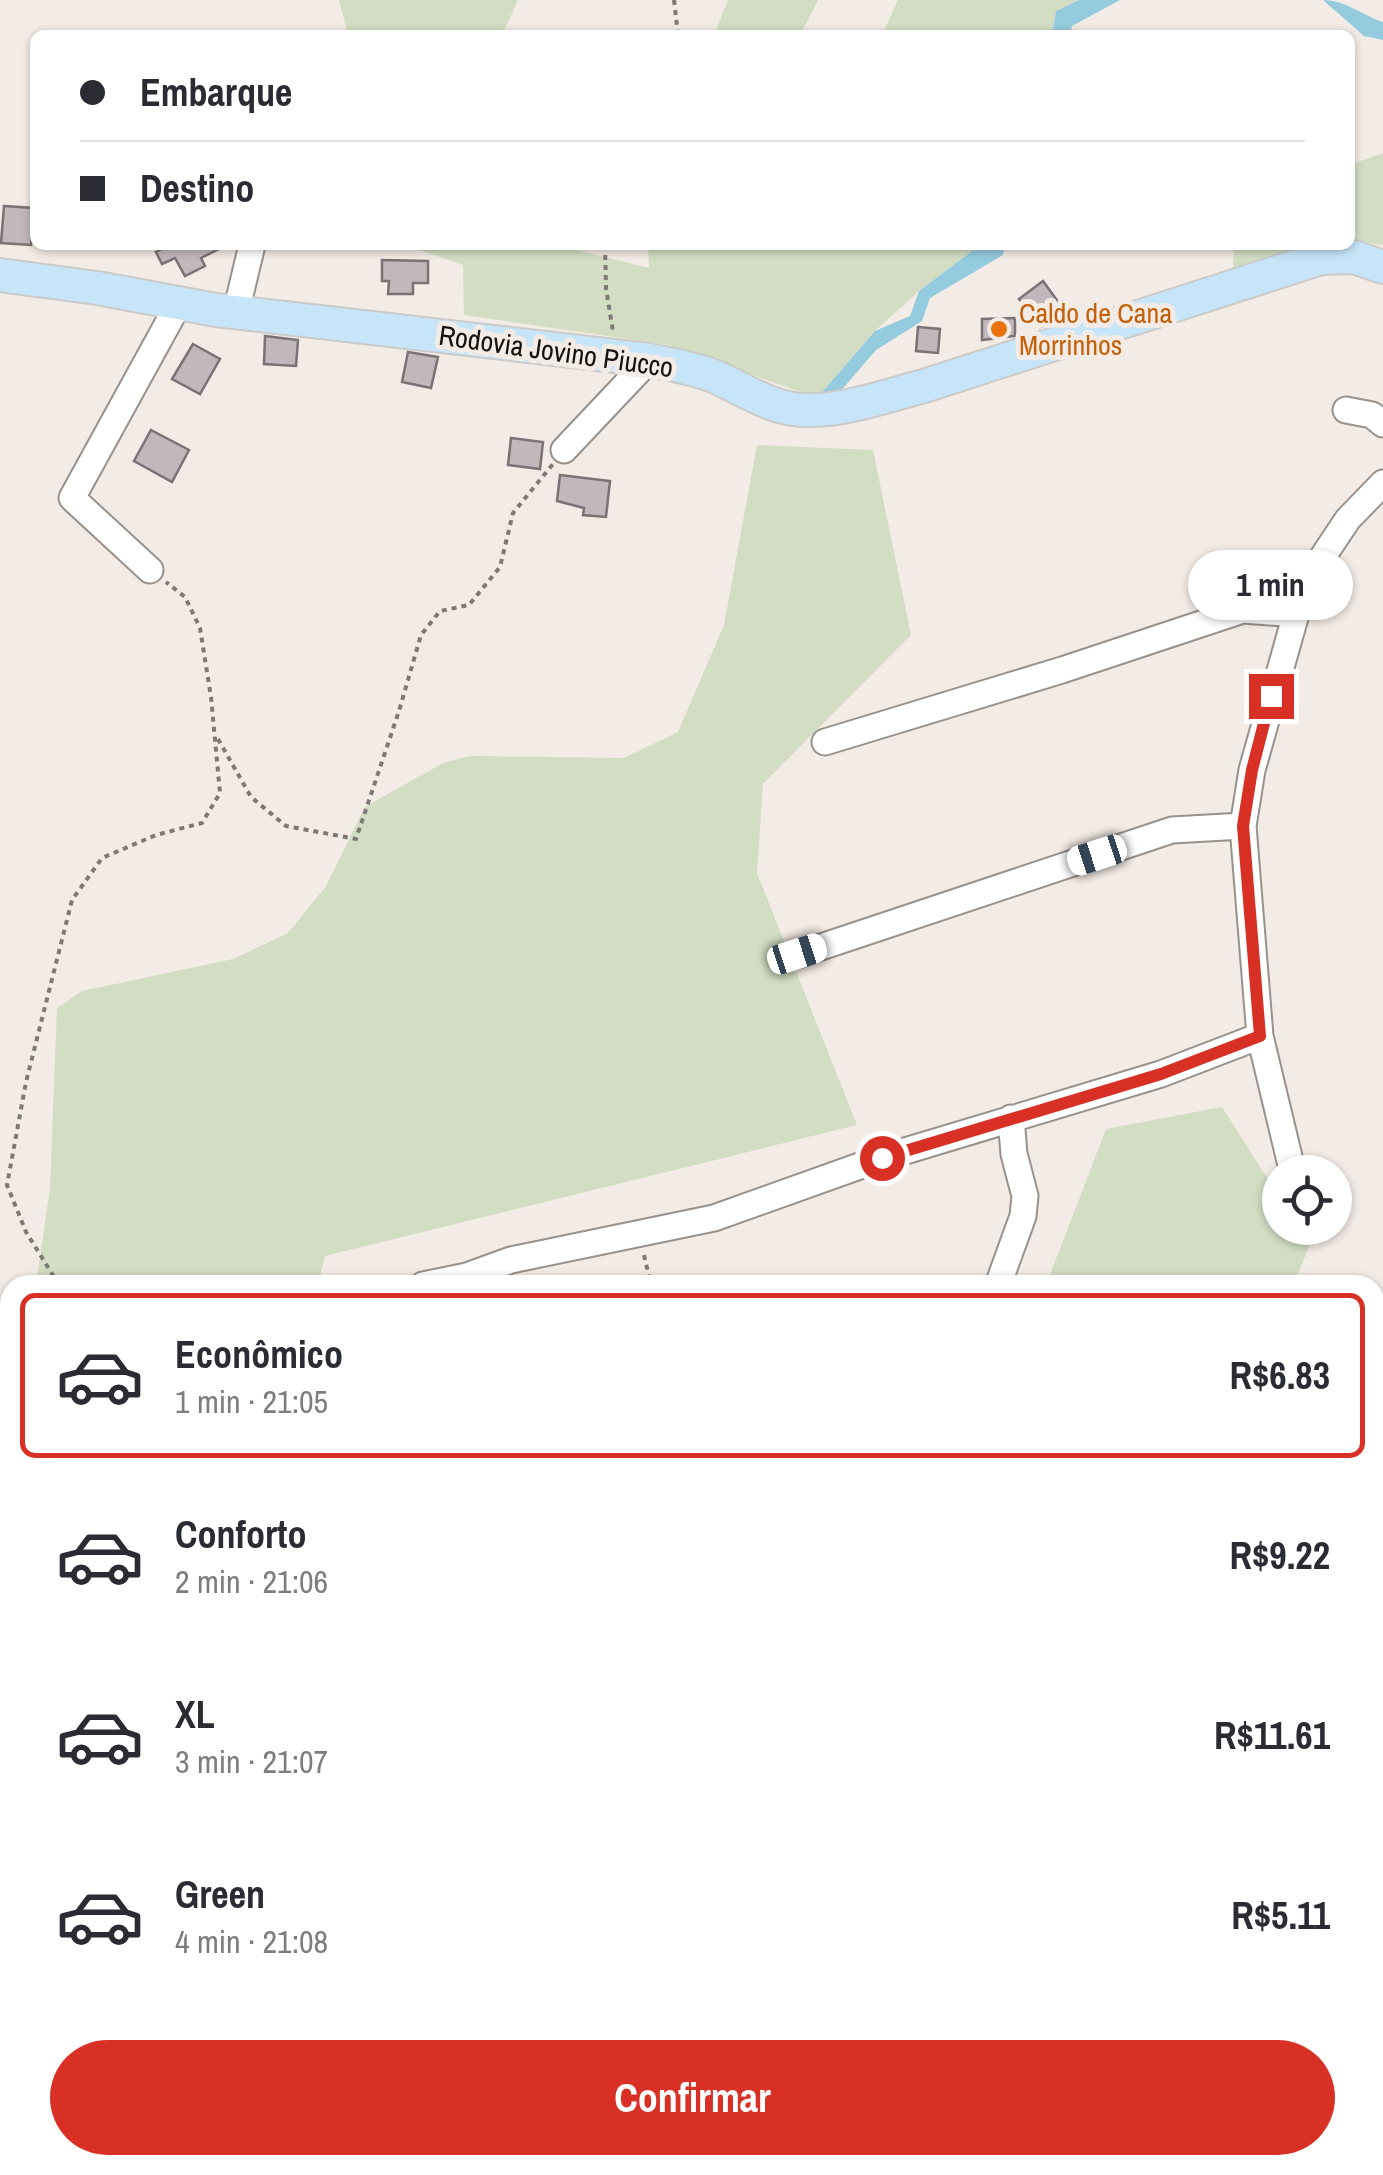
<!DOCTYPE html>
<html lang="pt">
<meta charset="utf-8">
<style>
:root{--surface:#fff;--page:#f2f2f3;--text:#2b2b33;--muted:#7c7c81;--line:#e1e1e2;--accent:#d93025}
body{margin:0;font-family:"Archivo Narrow",sans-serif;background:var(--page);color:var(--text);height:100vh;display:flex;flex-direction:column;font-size:38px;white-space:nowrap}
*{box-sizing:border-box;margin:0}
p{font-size:32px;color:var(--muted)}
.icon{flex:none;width:55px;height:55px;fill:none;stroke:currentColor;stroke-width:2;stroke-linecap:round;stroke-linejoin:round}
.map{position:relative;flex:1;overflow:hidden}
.drawer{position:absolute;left:0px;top:1275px;width:1385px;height:900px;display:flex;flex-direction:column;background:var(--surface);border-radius:30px 30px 0 0;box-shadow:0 2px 8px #0004}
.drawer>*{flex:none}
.banner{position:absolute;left:30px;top:30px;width:1325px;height:220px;border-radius:15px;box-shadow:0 2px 8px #0004;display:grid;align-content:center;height:220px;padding:0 50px;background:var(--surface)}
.controls{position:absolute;left:1262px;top:1155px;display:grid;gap:20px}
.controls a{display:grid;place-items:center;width:90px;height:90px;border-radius:50%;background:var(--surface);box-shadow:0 2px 8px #0004;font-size:50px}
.end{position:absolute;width:45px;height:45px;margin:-22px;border:12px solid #d93025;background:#fff;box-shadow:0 0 0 5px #fff}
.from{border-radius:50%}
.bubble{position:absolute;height:70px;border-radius:35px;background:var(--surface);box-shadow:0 2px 8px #0004;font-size:32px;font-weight:800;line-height:70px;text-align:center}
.car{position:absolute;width:30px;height:60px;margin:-30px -15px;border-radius:12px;box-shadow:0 0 8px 2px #0007;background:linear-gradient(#fff 24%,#345 0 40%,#fff 0 76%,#345 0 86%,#fff 0)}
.banner b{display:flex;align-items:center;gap:35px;height:95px;font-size:38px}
.banner b+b{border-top:2px solid var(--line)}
.banner i{width:25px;height:25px;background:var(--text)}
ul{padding:18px 0 0;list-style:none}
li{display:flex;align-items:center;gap:30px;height:165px;margin:0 20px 15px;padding:0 30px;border:5px solid transparent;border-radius:15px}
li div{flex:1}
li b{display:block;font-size:38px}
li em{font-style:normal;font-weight:800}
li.selected{border-color:var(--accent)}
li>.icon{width:90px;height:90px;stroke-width:1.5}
.cta{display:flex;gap:20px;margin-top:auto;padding:20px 50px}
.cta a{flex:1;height:115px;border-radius:60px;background:var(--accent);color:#fff;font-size:40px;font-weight:800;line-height:115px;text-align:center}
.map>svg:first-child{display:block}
.green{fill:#d2ddc3}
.water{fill:#95cbde}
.building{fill:#c1b8bb;stroke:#7b7275;stroke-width:2.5}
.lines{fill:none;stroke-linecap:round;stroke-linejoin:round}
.minor-casing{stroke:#98918c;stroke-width:29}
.major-casing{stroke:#cbcbca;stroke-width:36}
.path{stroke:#7e7975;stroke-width:4;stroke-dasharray:5 5;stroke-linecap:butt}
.minor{stroke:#fff;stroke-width:25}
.major{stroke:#c7e5f8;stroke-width:32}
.route{stroke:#d93025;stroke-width:12}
.food-dot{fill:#e8710a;stroke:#f3ebe5;stroke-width:4}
.labels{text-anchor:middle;stroke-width:10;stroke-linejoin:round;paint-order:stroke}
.food-label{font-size:28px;fill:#c56008;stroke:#f3ebe5;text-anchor:start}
.street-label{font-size:28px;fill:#14110f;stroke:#f3ebe5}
</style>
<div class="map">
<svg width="1383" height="2175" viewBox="0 0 1383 2175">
<rect width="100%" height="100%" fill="#f3ebe5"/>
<!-- green -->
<path class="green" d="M339 0H518L502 35H348Z
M728 0H818L800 35H714Z
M898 0H1079L1056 11 1052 35H882Z
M1383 153V245L1350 241V165Z
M405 245H557L649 268 648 245H980L919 291 875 331 817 398 669 345 464 315 463 265Z
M1234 245H1320L1232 281Z
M757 445 873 450 911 635 763 784 757 873 857 1125 325 1256 318 1285H36L50 1188 57 1008 82 991 233 959 288 933 326 886 365 807 443 763 470 756 624 758 678 732 724 625Z
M1222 1107 1280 1198V1228H1299L1310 1245 1293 1285H1046L1106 1129Z
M10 1459V2165H124L120 2175H0V1489Z
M1375 1548 1383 1550V1707H1375Z"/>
<!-- water -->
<path class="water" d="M1079 0H1120L1072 26 1070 35H1052L1056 11Z
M1323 0C1346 0 1361 15 1383 22V40L1364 36Z
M980 245H1005L1003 255 930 298 922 321 876 350 831 402 817 398 875 331 910 316 919 291Z"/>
<!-- building -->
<path class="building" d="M4 206 34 208 31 245 1 243Z
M169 245H227L201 258 205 266 185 276 175 258 162 264 156 252Z
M382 260 428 261V283H413V294H388L389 281H382Z
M1043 281 1067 314 1056 322 1040 327 1019 299Z
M1015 318V336L982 340V319Z
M918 327 940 329 938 353 916 351Z
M265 336 298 340 296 366 264 364Z
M193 344 220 359 200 394 172 379Z
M408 352 438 357 431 388 402 382Z
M151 430 189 450 172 482 134 461Z
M511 438 543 442 540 469 508 465Z
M560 475 610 481 606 517 583 515 584 508 557 501Z"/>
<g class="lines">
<defs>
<path id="minor" d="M236 312 252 245
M1346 410 1372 415 1383 424
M564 450 649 360
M150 570 72 498 178 305
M825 742 1062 670 1243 610 1296 614
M797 955 1172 830 1243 826
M1290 1161 1260 1036 1243 826 1252 770 1296 614 1318 564 1348 519 1383 483
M423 1285 467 1276 511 1260 714 1218 882 1158 1161 1074 1260 1036
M998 1285 1023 1216 1025 1196 1014 1154 1011 1118
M1375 1873H1383
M1375 2023 1383 2007
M232 2165 233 2175
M1335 2165 1339 2175
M1295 2175 1316 2165"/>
<path id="major" d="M0 275 97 288 216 310 649 360C672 365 695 368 716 377 745 390 770 408 802 410 843 412 885 396 924 386L1321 258 1354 257 1383 267"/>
</defs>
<!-- minor casing -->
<use href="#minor" class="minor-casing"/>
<!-- major casing -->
<use href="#major" class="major-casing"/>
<!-- path -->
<path class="path" d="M674 0 678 35
M605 245 606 288 613 332
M218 739 251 797 286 826 356 839 399 711 421 635 440 611 469 605 500 567 513 513 553 464
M644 1255 651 1285
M59 1285 26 1232 7 1185 26 1082 72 900 102 858 156 835 202 823 220 793 211 697 200 628 185 597 166 582
M0 1695 10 1652
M323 2175 328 2165"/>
<!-- minor -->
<use href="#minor" class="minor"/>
<!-- major -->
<use href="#major" class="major"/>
</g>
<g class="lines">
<!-- route -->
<path class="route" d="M882 1158 1161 1074 1260 1036 1243 826 1252 770 1271 696"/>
</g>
<!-- markers -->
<circle class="food-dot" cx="999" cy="329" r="10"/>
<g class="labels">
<!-- food labels -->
<g class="food-label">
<text x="1019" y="323">Caldo de Cana<tspan x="1019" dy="32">Morrinhos</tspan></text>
</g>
<!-- street labels -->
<g class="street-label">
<text transform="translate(556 351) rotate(8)" y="10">Rodovia Jovino Piucco</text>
</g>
</g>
</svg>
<div class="controls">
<a><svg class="icon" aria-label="locate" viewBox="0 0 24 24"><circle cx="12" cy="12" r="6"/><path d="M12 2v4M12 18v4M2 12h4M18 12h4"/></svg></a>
</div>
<i class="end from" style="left:882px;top:1158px"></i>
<i class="end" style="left:1271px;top:696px"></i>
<div class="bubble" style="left:1188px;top:550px;width:165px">1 min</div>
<i class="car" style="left:1097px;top:855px;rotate:252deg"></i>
<i class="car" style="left:797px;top:954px;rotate:72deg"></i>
<div class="banner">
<b><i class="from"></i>Embarque</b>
<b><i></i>Destino</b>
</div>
<section class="drawer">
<ul>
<li class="selected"><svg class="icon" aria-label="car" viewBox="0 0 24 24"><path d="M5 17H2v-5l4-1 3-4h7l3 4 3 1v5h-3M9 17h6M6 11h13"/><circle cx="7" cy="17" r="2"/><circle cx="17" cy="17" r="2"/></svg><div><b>Econômico</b><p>1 min · 21:05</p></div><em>R$6.83</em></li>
<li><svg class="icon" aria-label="car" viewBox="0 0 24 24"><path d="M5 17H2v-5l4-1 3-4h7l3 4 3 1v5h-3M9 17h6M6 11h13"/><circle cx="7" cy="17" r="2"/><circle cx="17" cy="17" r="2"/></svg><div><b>Conforto</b><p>2 min · 21:06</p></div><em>R$9.22</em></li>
<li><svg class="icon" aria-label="car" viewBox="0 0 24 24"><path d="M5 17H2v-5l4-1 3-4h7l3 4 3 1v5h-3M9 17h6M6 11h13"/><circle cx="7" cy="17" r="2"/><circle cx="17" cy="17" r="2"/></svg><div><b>XL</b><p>3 min · 21:07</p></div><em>R$11.61</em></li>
<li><svg class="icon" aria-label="car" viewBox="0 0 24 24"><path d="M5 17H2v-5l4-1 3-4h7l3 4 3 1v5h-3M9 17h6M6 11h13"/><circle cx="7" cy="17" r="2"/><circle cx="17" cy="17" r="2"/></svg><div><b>Green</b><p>4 min · 21:08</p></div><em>R$5.11</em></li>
</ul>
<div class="cta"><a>Confirmar</a></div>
</section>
</div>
